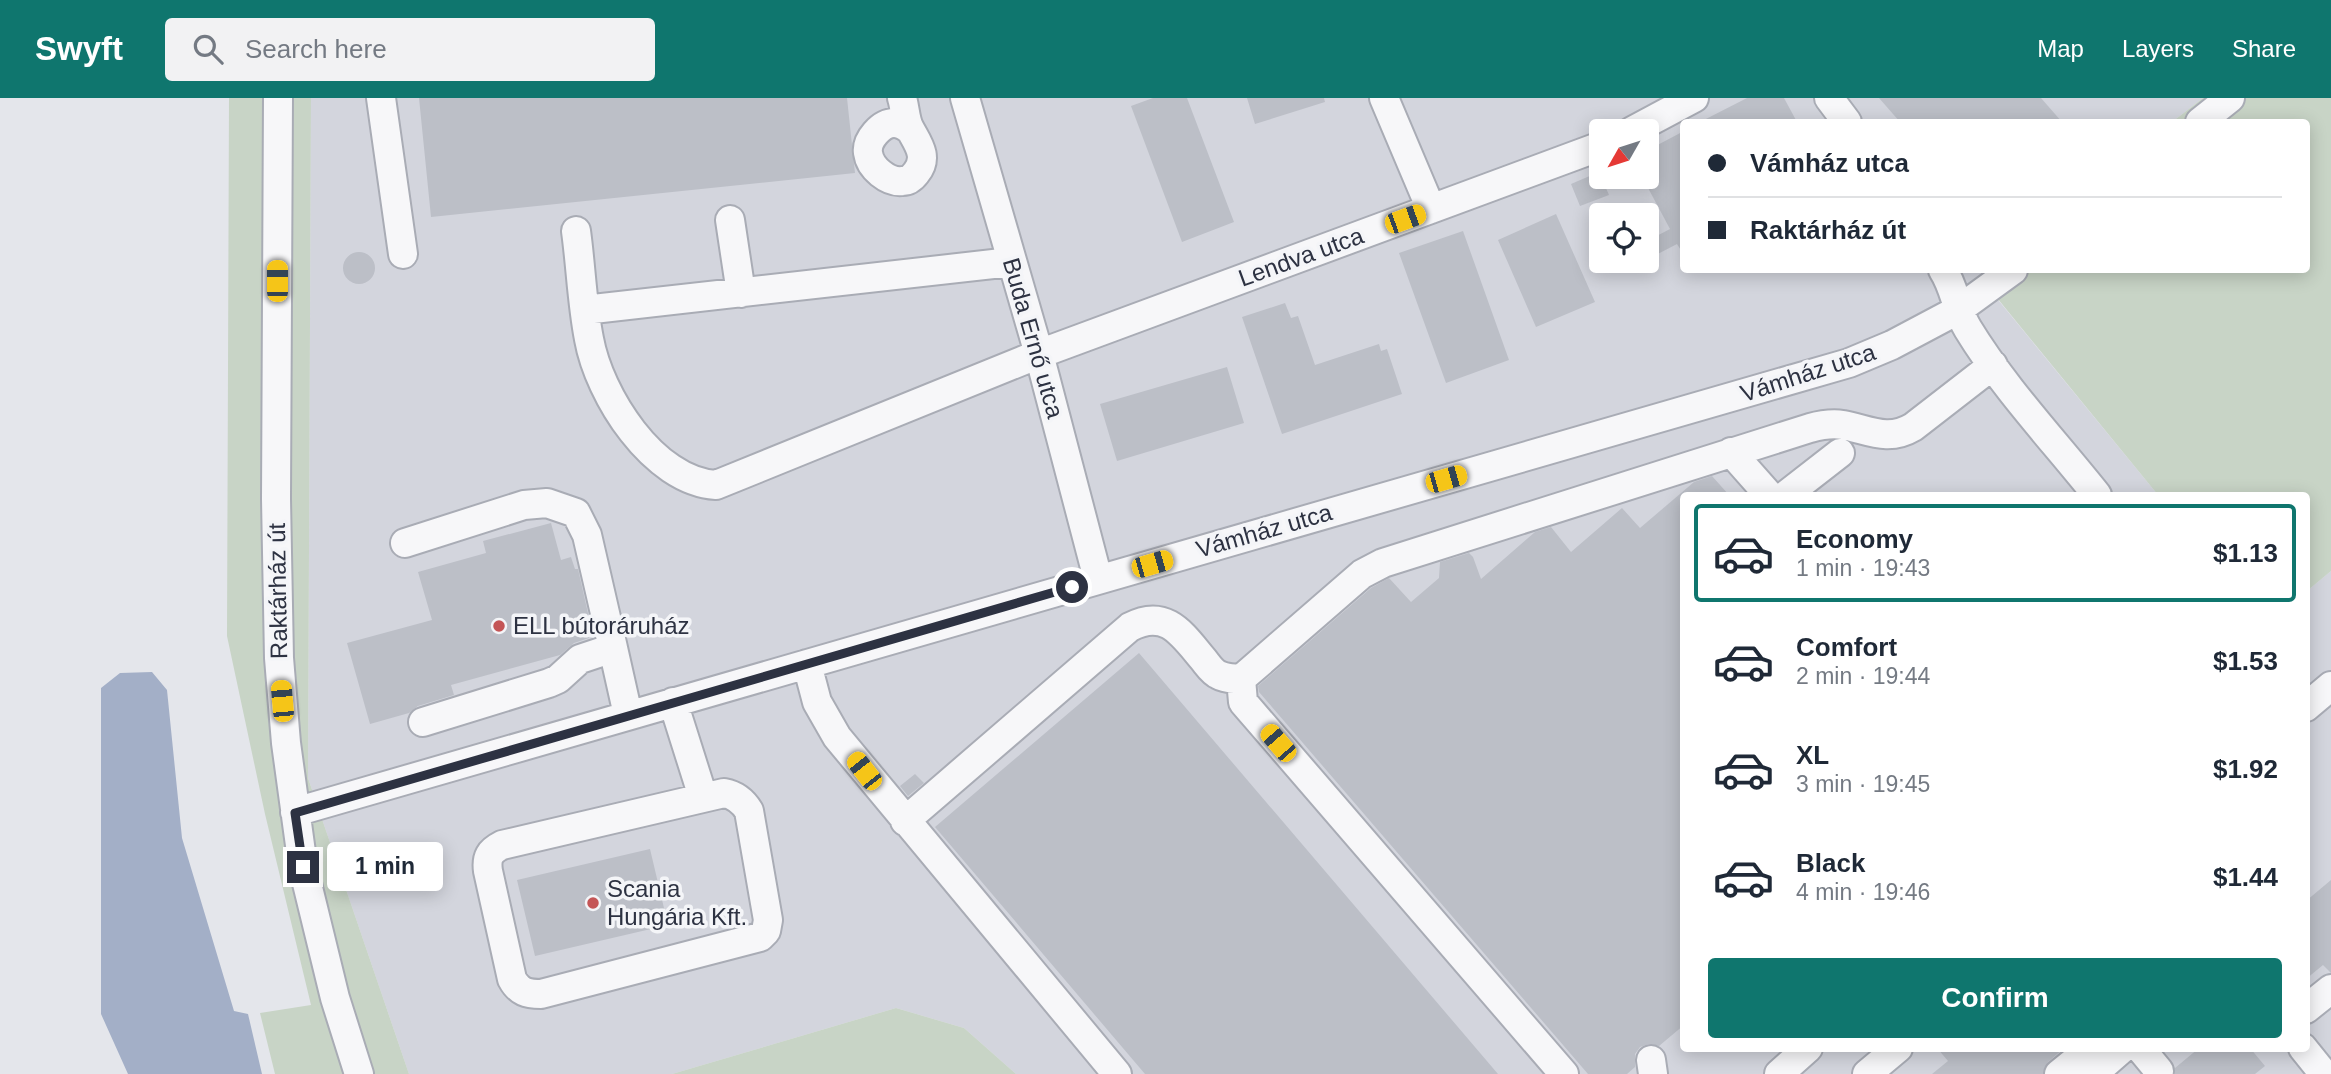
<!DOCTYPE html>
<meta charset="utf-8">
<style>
:root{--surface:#fff;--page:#f2f2f3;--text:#1f2937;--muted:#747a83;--line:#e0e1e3;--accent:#0f766e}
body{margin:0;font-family:Helvetica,sans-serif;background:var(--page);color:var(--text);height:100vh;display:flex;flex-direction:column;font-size:26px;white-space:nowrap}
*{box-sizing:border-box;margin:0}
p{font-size:23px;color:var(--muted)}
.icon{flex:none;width:38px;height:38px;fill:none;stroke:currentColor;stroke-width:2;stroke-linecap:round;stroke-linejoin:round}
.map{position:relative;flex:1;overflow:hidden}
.panel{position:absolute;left:1680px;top:394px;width:630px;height:560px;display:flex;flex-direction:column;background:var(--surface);border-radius:7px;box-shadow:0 4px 18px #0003}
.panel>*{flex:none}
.hud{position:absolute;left:1680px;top:21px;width:630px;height:154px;border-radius:7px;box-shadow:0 4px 18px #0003;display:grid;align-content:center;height:154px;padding:0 28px;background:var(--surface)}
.needle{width:46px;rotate:231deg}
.tools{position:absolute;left:1589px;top:21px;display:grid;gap:14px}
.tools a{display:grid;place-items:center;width:70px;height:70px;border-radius:7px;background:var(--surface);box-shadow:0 4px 18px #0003;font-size:35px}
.end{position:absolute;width:32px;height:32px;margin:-16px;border:9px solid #2d3242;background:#fff;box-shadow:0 0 0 4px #fff}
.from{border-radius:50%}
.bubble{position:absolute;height:49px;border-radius:7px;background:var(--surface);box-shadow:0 4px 18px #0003;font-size:23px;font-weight:600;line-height:49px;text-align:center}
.car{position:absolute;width:21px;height:42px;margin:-21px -10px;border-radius:9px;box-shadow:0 0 5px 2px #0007;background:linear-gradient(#f5c518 24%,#345 0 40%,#f5c518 0 76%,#345 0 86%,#f5c518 0)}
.hud b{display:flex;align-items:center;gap:24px;height:66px;font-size:26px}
.hud b+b{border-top:2px solid var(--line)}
.hud i{width:18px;height:18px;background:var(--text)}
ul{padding:12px 0 0;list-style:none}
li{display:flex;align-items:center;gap:21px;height:98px;margin:0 14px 10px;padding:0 14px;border:4px solid transparent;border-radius:7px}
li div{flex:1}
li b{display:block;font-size:26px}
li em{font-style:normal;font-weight:600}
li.on{border-color:var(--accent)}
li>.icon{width:63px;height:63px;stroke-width:1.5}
.button{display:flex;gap:14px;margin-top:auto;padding:14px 28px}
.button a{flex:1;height:80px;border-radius:7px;background:var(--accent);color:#fff;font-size:28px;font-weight:600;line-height:80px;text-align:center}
header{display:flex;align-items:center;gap:42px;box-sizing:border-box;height:98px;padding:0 35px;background:var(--accent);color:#fff}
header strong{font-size:33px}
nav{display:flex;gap:38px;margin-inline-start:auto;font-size:24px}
.search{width:490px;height:63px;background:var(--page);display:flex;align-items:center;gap:18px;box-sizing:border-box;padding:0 24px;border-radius:7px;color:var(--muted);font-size:26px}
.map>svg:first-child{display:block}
.built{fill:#d3d5dd;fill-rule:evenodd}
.green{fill:#c8d4c6}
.water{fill:#a3afc7}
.building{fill:#bcbfc7}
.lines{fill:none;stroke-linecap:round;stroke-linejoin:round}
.minor-casing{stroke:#a9acb5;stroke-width:32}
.minor{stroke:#f7f7f9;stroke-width:28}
.route{stroke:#2d3242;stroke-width:9}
.poi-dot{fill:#c45556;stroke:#f4f5f8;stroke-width:2.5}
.labels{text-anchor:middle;stroke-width:7;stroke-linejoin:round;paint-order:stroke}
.street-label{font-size:24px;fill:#2d3242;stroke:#f4f5f8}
.poi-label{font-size:24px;fill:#2d3242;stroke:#f4f5f8;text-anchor:start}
</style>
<header>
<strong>Swyft</strong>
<div class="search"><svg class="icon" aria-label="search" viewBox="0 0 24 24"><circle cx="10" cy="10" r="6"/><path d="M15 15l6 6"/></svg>Search here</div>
<nav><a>Map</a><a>Layers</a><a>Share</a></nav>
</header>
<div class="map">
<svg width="2331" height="976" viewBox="0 0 2331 976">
<rect width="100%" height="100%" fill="#e4e6eb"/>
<!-- built -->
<path class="built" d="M311 0H2203L2172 24H1684V172H1990L1980 180 2158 397H1684V950H2306L2307 493 2331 473V976H1016L964 930 896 910 672 976H409L308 680ZM1601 33H1647V79H1601ZM1601 117H1647V163H1601Z"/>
<!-- green -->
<path class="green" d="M229 0H311L308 680 409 976H275L260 915 311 907 265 716 227 538Z
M2203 0H2331V473L2307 493 2306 397H2158L1980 179 1990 172H2306V24H2172Z
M896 910 964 930 1016 976H672Z"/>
<!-- water -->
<path class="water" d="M152 574 167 592 182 740 234 913 248 916 262 976H128L101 916V590L120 575Z"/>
<!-- building -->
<path class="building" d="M419 0H847L855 75 431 119Z
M1153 0H1187L1234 124 1182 144 1131 8Z
M1247 0H1324L1325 4 1255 26Z
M1747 0H1784L1797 24H1700Z
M1879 0H2041L2062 24H1900Z
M1684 33V157L1677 146 1652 159 1647 149V143L1670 131 1647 88V72L1656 67 1648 52Z
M1599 74 1609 97 1580 108 1571 86Z
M1556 116 1595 204 1536 229 1498 142Z
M1463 133 1509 262 1446 285 1399 155Z
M343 170a16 16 0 1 1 32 0a16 16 0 1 1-32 0Z
M1285 205 1291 220 1298 218 1315 267 1379 246 1381 253 1387 251 1402 296 1282 336 1242 219Z
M1227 269 1244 325 1117 363 1100 306Z
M1712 378 1729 397H1684V927L1659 948 1649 946 1640 949 1635 956V969L1627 976H1588L1259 594 1258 588 1371 490 1389 480 1411 504 1439 480 1440 464 1469 455 1473 459 1481 481 1535 434 1551 429 1571 454 1622 410 1640 430 1694 384Z
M551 425 561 462 571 459 575 471H578L590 524 591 532 587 533 589 540 574 545 560 557 451 587 454 597 418 608 409 615 370 626 347 545 432 522 418 474 486 455 483 443Z
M1139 555 1498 976H1145L935 729Z
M915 676 924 685 908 698 900 688Z
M650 751 668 827 535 858 517 782Z
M2331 782V875L2323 867 2306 881V803Z
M1937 950H2064L2048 964 2043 976H1932L1948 963Z
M2199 950H2250L2265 968 2255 976H2175V970Z"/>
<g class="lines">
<defs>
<path id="minor" d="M278 0 276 401 279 560 286 645 303 769 335 900 359 976
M381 0 403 156
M902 0C905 9 905 23 910 31 918 46 929 59 916 75 913 79 909 83 903 83 888 85 870 70 868 55 866 42 881 25 894 25 900 25 905 28 909 31
M965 0 1039 256 1098 481
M1384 0 1431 111
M1829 0 1847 24
M2200 24 2230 0
M1632 33 1694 0
M730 122 741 195
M576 133C581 169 582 206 589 241 599 297 653 383 716 387L1039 256 1601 48
M1943 172C1955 190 1956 212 1968 231 2004 290 2054 343 2097 397
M593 211 1011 164
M1731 354 1769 397
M1786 397 1840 355
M405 445 524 407 547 405 576 415 587 437 613 550 580 561 558 581 549 585 423 624
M613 550 628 617
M807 566 817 604 837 639 1117 976
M1241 581 1362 476 1383 465 1810 330C1821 327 1831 325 1843 327 1869 332 1888 344 1913 329L1993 267
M673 604 703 699
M2306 609 2331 588
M724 695C735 697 743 703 749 713L768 822 766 833 760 839 541 896C527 896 519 894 512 881L488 773C486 759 490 753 502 747Z
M295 714 1849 265 1892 247 1958 212 2013 172
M905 723 1130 529C1166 510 1182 536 1203 561 1208 567 1212 574 1219 577 1226 581 1234 580 1241 581L1243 604 1564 976
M2306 911 2331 891
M2140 950 2159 973
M2303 950 2324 976
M1651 962 1653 976
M1779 976 1808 950
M1867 976 1898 950
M2059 976 2091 950
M2093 976 2123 950"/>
</defs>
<!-- minor casing -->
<use href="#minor" class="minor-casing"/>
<!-- minor -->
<use href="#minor" class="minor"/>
</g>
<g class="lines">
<!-- route -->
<path class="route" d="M303 769 295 715 1072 489"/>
</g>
<!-- markers -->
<g class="poi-dot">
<circle cx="499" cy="528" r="7"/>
<circle cx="593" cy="805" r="7"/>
</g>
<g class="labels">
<!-- street labels -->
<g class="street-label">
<text transform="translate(1301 159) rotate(-20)" y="8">Lendva utca</text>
<text transform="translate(1033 240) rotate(74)" y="8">Buda Ernő utca</text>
<text transform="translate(1808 275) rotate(-18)" y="8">Vámház utca</text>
<text transform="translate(1264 433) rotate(-16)" y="8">Vámház utca</text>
<text transform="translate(278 493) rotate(-91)" y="8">Raktárház út</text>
</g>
<!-- poi labels -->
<g class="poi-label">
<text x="513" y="536">ELL bútoráruház</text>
<text x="607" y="799">Scania<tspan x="607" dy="28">Hungária Kft.</tspan></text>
</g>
</g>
</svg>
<div class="tools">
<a><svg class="needle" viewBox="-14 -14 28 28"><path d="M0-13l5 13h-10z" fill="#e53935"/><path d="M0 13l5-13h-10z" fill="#747a83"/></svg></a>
<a><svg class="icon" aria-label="locate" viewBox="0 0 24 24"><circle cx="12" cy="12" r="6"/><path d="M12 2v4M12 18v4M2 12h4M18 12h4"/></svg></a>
</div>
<i class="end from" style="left:1072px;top:489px"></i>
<i class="end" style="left:303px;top:769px"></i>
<div class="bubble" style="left:327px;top:744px;width:116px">1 min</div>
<i class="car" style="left:1405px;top:121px;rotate:70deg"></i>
<i class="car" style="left:277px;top:183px;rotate:0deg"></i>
<i class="car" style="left:1446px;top:381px;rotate:74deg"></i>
<i class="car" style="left:1152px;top:466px;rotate:74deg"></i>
<i class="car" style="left:282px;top:603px;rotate:355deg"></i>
<i class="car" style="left:1278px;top:645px;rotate:319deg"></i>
<i class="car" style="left:864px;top:673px;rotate:322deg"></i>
<div class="hud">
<b><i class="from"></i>Vámház utca</b>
<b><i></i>Raktárház út</b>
</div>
<section class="panel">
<ul>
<li class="on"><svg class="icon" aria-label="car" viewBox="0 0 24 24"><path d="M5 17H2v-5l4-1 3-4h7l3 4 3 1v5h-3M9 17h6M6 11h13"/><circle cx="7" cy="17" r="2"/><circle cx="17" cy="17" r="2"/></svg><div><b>Economy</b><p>1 min · 19:43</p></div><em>$1.13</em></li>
<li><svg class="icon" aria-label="car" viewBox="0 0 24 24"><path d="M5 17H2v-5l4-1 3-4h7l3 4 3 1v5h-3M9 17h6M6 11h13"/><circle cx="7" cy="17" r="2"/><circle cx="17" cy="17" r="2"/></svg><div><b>Comfort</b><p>2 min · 19:44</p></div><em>$1.53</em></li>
<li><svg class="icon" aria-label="car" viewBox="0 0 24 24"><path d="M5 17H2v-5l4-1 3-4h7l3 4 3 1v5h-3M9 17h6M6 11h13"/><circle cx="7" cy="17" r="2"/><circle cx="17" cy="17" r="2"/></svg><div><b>XL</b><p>3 min · 19:45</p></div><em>$1.92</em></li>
<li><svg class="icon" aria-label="car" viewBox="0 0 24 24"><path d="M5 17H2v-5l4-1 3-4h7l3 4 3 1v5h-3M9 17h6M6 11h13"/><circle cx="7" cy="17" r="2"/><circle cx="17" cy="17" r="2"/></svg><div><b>Black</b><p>4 min · 19:46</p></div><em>$1.44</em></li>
</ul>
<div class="button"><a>Confirm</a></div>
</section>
</div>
